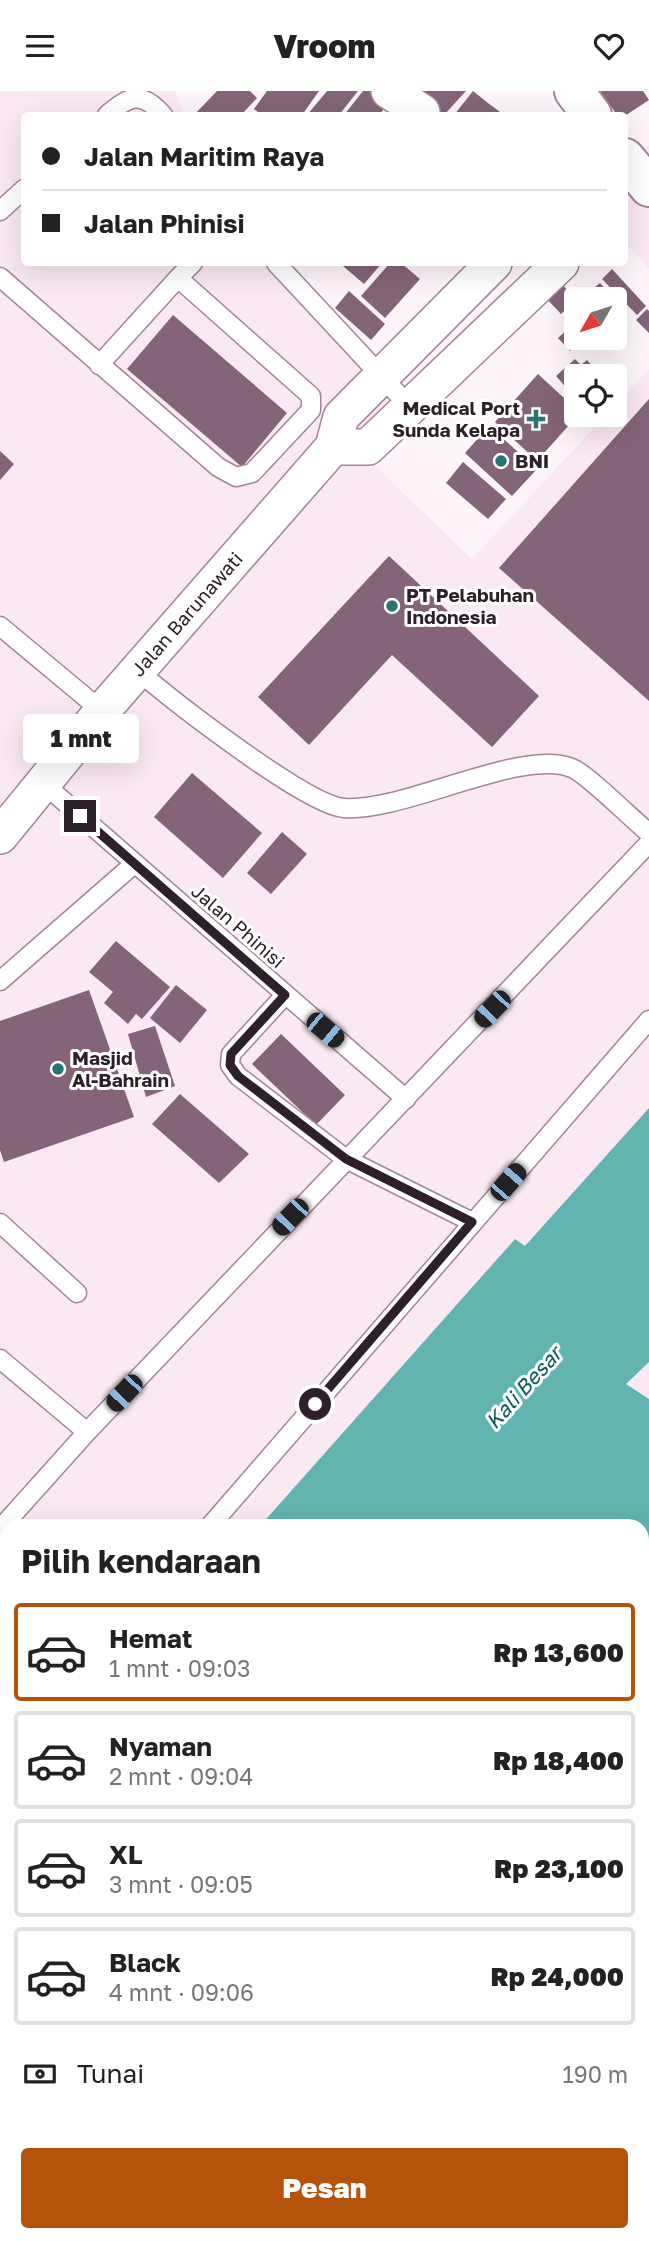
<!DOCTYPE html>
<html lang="id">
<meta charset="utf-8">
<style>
:root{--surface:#fff;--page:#f2f2f2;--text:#222;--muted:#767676;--line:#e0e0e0;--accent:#b45309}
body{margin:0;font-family:"Golos Text",sans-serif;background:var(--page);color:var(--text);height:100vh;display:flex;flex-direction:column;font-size:26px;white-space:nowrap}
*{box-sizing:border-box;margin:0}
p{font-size:23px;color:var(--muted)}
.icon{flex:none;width:38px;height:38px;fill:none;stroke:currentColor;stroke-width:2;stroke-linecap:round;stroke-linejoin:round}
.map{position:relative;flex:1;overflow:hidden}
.details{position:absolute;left:0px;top:1428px;width:649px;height:723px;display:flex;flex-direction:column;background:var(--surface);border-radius:21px 21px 0 0;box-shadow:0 7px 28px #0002}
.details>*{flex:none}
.hud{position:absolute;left:21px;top:21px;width:607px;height:154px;border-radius:7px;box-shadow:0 7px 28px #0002;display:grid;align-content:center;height:154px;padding:0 21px;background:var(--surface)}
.needle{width:46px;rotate:231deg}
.controls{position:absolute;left:564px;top:196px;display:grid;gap:14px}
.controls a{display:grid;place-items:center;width:63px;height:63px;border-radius:7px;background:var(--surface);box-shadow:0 7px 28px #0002;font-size:35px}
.end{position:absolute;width:32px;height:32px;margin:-16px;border:9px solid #2d2029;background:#fff;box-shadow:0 0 0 4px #fff}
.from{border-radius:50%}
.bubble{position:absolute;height:49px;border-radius:7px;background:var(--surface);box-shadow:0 7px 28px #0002;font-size:23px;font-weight:800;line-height:49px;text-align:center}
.car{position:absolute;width:21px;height:42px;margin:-21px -10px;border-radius:9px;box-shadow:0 0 5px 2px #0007;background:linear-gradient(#222 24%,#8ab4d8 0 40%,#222 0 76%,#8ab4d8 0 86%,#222 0)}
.hud b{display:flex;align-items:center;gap:24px;height:66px;font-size:26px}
.hud b+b{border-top:2px solid var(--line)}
.hud i{width:18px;height:18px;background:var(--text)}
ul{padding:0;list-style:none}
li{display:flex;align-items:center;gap:21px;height:98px;margin:0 14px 10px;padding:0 7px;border:4px solid var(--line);border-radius:7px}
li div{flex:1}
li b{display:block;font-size:26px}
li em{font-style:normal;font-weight:800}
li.selected{border-color:var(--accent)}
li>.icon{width:63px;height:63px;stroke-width:1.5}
h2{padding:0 21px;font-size:32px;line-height:84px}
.pay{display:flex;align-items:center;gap:18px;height:77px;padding:0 21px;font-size:26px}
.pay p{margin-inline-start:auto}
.action{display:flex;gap:14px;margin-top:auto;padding:14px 21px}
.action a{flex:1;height:80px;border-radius:7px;background:var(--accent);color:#fff;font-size:28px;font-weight:800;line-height:80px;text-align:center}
header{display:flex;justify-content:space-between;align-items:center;height:91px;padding:0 21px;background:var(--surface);font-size:32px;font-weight:800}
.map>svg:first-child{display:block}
.built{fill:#fae8f3}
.green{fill:#fad0eb}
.water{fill:#61b4b0}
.building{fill:#836478}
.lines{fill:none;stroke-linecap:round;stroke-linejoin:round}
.lane-casing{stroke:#a58499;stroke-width:21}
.street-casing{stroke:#a58499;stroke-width:38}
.highway-casing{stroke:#a58499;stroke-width:42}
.lane{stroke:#fff;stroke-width:18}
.street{stroke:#fff;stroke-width:35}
.highway{stroke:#fff;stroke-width:38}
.route{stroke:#2d2029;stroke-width:9}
.poi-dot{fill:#2a7471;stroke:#fff;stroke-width:2.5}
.labels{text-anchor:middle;stroke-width:6;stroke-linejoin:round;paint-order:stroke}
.poi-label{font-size:19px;font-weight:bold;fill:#2d2029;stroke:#fff;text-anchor:start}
.street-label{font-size:19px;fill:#2d2029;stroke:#fff}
.water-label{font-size:21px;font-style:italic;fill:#115957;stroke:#fff}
</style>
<header><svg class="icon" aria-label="menu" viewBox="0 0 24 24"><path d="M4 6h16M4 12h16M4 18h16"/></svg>Vroom<svg class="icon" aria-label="heart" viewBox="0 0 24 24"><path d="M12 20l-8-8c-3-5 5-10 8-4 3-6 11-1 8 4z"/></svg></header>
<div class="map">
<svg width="649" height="2150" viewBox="0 0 649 2150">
<rect width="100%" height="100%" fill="#fdf5fa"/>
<!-- built -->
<path class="built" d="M0 0H175L184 24H24V172H285L421 314 371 371 472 468 606 324H614V315L649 278V1017L525 1155 515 1149 260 1435H7V1719L0 1727Z
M649 54V178L625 151V81Z
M649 1271V1308L626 1293Z"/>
<!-- green -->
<path class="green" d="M381 2144H582L584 2150H360Z"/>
<!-- water -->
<path class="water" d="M649 1017V1271L626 1293 649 1308V1935L642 1937V1435H260L515 1148 525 1155Z
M7 1719V2136L0 2138V1727Z"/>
<!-- building -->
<path class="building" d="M217 0H250L257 7 241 24H194Z
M267 0H319L302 24H262L254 18Z
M327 0H358L339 24H307Z
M363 0H379L391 9 379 24H344Z
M422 0H466L444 24H437L416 7Z
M473 0 488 12 504 24H454Z
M600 0H643L649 9 626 24H617Z
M346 172H382L364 193 343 175Z
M390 172H401L420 188 385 227 361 205Z
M612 178 646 215 637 224 602 188Z
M560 191 576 208 561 223 544 205Z
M600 192 614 208H586L584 205Z
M349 200 385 233 371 249 335 217Z
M647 218 649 220V242L636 229Z
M173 224 287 322 242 376 127 278Z
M576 231V247H585L570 260 558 247Z
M575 268 581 274 587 269 594 277 585 285H576V308L556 285Z
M538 283 576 318 578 324 537 370 495 331Z
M649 308V610L499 477Z
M489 335 537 378 512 405 465 362Z
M0 360 14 373 0 389Z
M463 371 506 408 488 428 446 392Z
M389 465 539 605 492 656 392 564 309 654 258 606Z
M192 682 262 742 223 787 154 726Z
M282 741 307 763 271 803 247 782Z
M116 850 170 896 142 928 136 923 128 933 104 912 113 901 89 881Z
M176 894 207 919 180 952 150 927Z
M89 899 134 1026 4 1071 0 1059V930Z
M155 935 175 995 146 1006 128 943Z
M281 943 345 1004 316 1034 252 973Z
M180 1003 249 1063 219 1092 152 1033Z
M642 1991 649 2009V2040L642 2043Z
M649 2104V2150H644L642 2106Z
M146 2144H209L211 2150H129Z
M548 2144H587L589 2150H550Z"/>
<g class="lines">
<defs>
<path id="lane" d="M107 24C130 4 142 0 163 24
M0 120 24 98
M276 172 409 315
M0 186 218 376 236 386 252 382 311 319V305L178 187 193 172
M99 274 178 187
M0 535 102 620
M138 580C172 609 306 714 344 717 402 722 523 656 572 677 587 683 633 729 649 742
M44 693 406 1008
M0 890 134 773
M285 904 231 963 230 974 238 985 346 1068 472 1131
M0 1132 77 1202
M0 1268 87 1341
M210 1435 649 929
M0 1438 87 1341 649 752
M0 1678 7 1669
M327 2150 345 2144"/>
<g id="street">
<path d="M389 0 422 21"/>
<path d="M333 356H368L561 172"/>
<path id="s1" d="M0 745 102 620 333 356 341 326 494 172"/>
</g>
<path id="highway" d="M574 0 592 24
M625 67 649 96"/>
</defs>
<!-- lane casing -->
<use href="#lane" class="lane-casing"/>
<!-- street casing -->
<use href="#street" class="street-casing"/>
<!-- highway casing -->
<use href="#highway" class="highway-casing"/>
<!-- lane -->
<use href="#lane" class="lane"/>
<!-- street -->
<use href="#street" class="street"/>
<!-- highway -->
<use href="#highway" class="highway"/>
</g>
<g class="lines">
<!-- route -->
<path class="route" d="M80 725 285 904 231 963 230 974 238 985 346 1068 472 1131 315 1313"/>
</g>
<!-- markers -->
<g class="poi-dot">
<path d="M532.5 317.5h7v7h7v7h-7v7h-7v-7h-7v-7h7z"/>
<circle cx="501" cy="370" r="7"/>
<circle cx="392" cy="515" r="7"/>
<circle cx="58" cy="978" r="7"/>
</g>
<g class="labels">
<!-- poi labels -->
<g class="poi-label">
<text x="520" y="324" text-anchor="end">Medical Port<tspan x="520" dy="22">Sunda Kelapa</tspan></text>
<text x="515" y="377">BNI</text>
<text x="406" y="511">PT Pelabuhan<tspan x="406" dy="22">Indonesia</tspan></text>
<text x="72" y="974">Masjid<tspan x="72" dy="22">Al-Bahrain</tspan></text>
</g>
<!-- street labels -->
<g class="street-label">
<text dy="7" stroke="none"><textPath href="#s1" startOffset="290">Jalan Barunawati</textPath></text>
<text transform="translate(238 835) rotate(41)" y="7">Jalan Phinisi</text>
</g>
<!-- water labels -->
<g class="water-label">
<text transform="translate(524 1297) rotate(-48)" y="7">Kali Besar</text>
</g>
</g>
</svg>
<div class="controls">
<a><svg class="needle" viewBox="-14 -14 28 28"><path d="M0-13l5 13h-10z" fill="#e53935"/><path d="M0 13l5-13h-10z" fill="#767676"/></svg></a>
<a><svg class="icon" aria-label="locate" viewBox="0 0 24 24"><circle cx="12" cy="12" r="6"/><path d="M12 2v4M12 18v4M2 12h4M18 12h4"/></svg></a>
</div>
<i class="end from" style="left:315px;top:1313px"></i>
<i class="end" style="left:80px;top:725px"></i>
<div class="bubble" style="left:23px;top:623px;width:116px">1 mnt</div>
<i class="car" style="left:492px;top:918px;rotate:224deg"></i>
<i class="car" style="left:325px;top:939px;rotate:130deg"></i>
<i class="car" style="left:508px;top:1091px;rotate:41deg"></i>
<i class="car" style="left:290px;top:1126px;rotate:224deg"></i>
<i class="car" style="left:124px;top:1302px;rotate:223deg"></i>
<div class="hud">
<b><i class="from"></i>Jalan Maritim Raya</b>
<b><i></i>Jalan Phinisi</b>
</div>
<section class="details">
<h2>Pilih kendaraan</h2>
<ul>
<li class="selected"><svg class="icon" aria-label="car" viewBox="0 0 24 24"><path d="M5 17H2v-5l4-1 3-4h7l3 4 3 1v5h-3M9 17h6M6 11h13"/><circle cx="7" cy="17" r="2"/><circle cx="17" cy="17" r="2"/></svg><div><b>Hemat</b><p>1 mnt · 09:03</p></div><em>Rp 13,600</em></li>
<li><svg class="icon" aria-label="car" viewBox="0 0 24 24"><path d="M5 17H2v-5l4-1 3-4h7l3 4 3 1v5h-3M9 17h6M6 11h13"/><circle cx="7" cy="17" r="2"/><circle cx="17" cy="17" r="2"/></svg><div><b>Nyaman</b><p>2 mnt · 09:04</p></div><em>Rp 18,400</em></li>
<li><svg class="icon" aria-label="car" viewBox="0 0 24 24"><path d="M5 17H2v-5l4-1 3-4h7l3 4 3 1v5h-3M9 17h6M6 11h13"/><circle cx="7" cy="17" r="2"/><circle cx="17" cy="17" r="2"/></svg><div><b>XL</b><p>3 mnt · 09:05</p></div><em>Rp 23,100</em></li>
<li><svg class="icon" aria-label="car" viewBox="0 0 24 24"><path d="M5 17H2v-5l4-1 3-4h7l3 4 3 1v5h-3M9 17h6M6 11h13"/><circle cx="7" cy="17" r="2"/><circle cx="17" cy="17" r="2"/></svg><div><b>Black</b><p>4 mnt · 09:06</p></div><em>Rp 24,000</em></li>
</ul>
<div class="pay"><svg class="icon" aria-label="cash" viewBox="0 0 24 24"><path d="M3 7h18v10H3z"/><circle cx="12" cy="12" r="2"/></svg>Tunai<p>190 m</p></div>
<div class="action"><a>Pesan</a></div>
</section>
</div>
